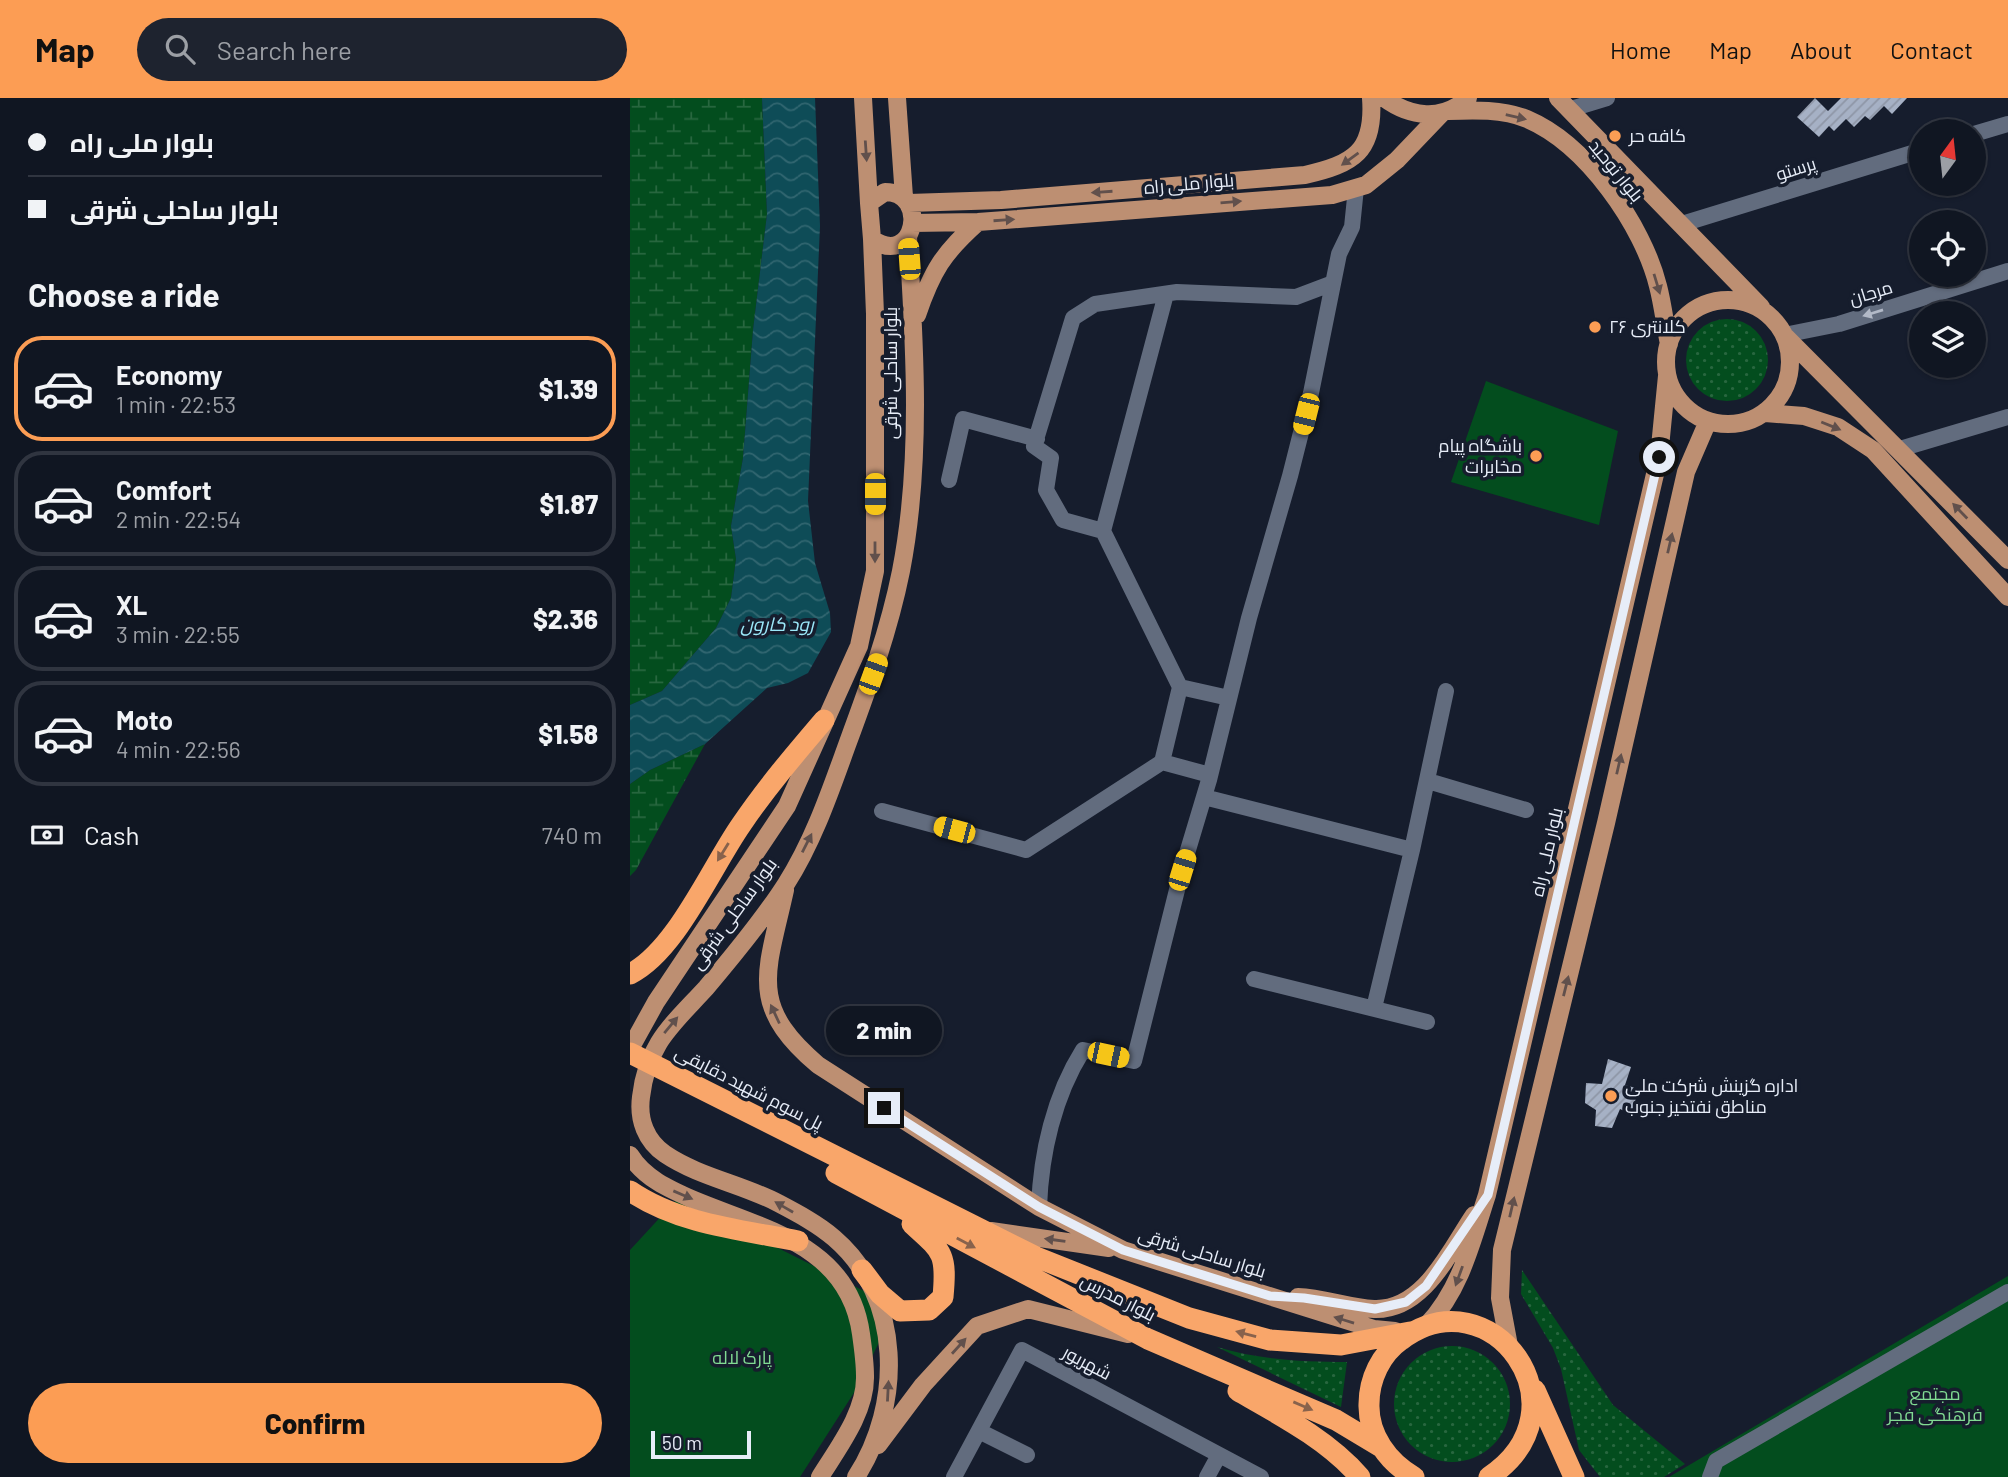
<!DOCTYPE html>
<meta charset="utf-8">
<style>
:root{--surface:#101622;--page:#1e232f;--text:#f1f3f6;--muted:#9c9fa5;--line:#303540;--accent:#fc9d54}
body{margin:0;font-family:Barlow,Cairo,sans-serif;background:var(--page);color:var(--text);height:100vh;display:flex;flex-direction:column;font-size:26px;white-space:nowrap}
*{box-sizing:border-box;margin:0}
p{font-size:23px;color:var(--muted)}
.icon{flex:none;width:38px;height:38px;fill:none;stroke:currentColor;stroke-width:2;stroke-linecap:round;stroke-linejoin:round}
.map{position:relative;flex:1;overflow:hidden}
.side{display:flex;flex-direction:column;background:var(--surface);width:630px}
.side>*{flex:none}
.guide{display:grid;align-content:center;height:154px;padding:0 28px;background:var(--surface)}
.needle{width:46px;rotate:15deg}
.fabs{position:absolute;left:1279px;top:21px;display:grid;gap:14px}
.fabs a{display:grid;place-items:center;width:77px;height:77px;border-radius:50%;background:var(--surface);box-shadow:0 2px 5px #0004,0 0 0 2px var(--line);font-size:35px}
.scale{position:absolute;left:21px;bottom:18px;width:100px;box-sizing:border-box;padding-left:7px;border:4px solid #e7edf8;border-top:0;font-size:19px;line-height:24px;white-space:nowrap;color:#e7edf8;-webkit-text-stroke:5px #161d2d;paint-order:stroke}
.end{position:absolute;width:32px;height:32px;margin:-16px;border:9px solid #e7edf8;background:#111;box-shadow:0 0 0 4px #111}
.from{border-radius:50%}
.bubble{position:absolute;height:49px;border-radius:24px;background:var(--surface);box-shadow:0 2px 5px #0004,0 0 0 2px var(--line);font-size:23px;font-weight:800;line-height:49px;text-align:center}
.car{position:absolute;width:21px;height:42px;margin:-21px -10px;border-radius:9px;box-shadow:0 0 5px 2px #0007;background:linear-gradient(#f5c518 24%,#345 0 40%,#f5c518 0 76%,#345 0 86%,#f5c518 0)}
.guide b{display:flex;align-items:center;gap:24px;height:66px;font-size:26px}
.guide b+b{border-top:2px solid var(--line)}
.guide i{width:18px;height:18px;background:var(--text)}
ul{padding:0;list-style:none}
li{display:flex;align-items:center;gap:21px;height:105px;margin:0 14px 10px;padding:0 14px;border:4px solid var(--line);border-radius:28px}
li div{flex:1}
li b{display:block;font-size:26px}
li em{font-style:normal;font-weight:800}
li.on{border-color:var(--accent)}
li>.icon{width:63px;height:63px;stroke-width:1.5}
h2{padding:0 28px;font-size:32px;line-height:84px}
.pay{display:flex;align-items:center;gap:18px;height:77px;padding:0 28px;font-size:26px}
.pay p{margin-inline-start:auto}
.action{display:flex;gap:14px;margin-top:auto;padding:14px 28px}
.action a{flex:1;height:80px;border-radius:42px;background:var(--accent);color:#111;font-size:28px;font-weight:800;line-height:80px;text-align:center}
header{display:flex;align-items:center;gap:42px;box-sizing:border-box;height:98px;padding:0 35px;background:var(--accent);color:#111}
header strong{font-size:33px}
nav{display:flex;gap:38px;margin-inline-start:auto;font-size:24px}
.search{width:490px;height:63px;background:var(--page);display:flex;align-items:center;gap:18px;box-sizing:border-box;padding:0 24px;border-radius:38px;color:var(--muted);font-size:26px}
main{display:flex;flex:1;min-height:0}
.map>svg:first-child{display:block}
.grass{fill:url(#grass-dots)}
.wetland{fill:url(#wetland-marsh)}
.green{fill:#034d1e}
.water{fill:url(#water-waves)}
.building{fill:url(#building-hatch)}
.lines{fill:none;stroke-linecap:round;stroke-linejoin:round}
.minor{stroke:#626c7e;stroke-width:16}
.major{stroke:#bd8f72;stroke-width:18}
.highway{stroke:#f9a66a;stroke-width:21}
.oneway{fill:#61504c}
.oneway2{fill:#b2b9c7}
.oneway3{fill:#88624c}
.route{stroke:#e7edf8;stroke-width:9}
.poi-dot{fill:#fc9d54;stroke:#161d2d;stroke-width:2.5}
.labels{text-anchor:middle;stroke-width:7;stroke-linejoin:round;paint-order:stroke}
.poi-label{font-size:18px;fill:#e7edf8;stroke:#161d2d;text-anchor:start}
.street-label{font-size:18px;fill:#e7edf8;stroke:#161d2d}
.park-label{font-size:18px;fill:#81db93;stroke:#161d2d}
.water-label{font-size:19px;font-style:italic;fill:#9be8f9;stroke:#161d2d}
</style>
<header>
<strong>Map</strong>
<div class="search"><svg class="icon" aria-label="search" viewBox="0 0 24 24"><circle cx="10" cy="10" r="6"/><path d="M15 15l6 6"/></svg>Search here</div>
<nav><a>Home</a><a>Map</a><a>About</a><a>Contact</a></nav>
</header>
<main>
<section class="side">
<div class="guide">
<b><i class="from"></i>بلوار ملی راه</b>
<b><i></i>بلوار ساحلی شرقی</b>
</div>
<h2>Choose a ride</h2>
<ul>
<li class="on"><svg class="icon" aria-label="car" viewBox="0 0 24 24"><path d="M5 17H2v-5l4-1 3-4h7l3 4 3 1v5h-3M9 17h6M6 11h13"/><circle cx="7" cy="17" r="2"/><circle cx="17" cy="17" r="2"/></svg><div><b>Economy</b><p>1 min · 22:53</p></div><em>$1.39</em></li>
<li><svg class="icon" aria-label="car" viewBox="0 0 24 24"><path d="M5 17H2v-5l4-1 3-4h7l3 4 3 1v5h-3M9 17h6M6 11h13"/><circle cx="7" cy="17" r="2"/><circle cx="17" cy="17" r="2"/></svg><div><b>Comfort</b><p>2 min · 22:54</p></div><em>$1.87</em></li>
<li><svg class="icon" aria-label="car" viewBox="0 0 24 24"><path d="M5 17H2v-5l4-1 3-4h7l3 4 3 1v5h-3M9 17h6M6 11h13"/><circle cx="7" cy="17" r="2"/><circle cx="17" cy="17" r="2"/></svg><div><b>XL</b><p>3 min · 22:55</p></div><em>$2.36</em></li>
<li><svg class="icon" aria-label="car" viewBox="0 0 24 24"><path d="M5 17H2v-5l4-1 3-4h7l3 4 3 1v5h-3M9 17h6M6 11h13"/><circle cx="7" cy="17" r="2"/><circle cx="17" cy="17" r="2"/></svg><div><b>Moto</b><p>4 min · 22:56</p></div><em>$1.58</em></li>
</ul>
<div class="pay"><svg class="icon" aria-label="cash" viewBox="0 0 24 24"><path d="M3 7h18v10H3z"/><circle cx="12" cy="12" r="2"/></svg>Cash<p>740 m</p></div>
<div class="action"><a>Confirm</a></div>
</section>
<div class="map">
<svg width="1378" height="1379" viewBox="0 0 1378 1379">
<defs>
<pattern id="grass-dots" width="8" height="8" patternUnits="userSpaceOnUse" patternTransform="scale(1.75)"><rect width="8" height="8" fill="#034d1e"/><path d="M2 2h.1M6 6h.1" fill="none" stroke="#28673f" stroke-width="1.8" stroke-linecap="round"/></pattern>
<pattern id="wetland-marsh" width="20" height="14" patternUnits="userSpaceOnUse" patternTransform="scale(1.75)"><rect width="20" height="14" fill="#034d1e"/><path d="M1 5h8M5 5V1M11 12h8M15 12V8" fill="none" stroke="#28673f"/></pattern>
<pattern id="water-waves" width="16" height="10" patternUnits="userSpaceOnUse" patternTransform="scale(1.75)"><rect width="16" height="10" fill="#0e4c57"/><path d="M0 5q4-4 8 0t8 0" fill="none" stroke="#316670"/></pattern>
<pattern id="building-hatch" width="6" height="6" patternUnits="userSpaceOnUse" patternTransform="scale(1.75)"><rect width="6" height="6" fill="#a6b1c5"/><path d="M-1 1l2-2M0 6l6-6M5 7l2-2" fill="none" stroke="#8e96a6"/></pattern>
</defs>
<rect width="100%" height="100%" fill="#161d2d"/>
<!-- grass -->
<path class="grass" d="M1056 262a41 41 0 1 1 82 0a41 41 0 1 1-82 0Z
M892 1172 983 1307 1055 1366 1034 1379H970L949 1352 931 1271 923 1250 891 1196Z
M764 1306a58 58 0 1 1 116 0a58 58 0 1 1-116 0Z
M587 1249C631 1262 672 1264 717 1264L711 1309Z"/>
<!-- wetland -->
<path class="wetland" d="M0 0H132L137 116 123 232 113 360 101 428 106 461 101 500 86 530 32 593 0 607Z
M75 646 6 772 0 778V686L20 672Z"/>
<!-- green -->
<path class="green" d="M856 283 988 333 969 427 821 384Z
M48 1100 266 1209 227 1290 170 1379H0V1152Z
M1378 1178V1379H1039Z"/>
<!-- water -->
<path class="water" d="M132 0H185L190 128 178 403 185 465 200 515 201 534 178 575 158 585 137 590 75 646 20 672 0 686V607L32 593 86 530 101 500 106 461 101 428 113 360 123 232 137 116Z"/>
<!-- building -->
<path class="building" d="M1185 0 1198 13 1211 0H1277L1262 16 1254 8 1240 22 1235 18 1224 29 1216 21 1204 33 1199 28 1189 39 1167 19Z
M978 961 1001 969 995 987 1009 991 1001 1016 990 1011 982 1030 965 1028 966 1012 955 1005 956 985 972 986Z"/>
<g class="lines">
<!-- minor -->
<path class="minor" d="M941 11 977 0
M1344 36 1378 26
M1052 126 1292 52
M1154 237 1209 226 1378 173
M1270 351 1378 319
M319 382 333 321 407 341
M473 433 433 422 416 392 421 360 404 348 443 220 465 206 547 194 666 199 703 185
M550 589 599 600
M532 664 580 677
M798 683 896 712
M574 699 782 752
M252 713 396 752 532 664 550 589 473 433 536 196
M624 881 797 924
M744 910 782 752 816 593
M409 1109C411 1055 424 998 453 952L504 963 552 772 579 682 619 520 660 378 681 295 709 156 722 129 726 90
M349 1333 397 1357
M324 1379 392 1252 631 1379
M577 1379 589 1357
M1080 1379 1086 1363 1378 1194"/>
<!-- major -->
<path class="major" d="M233 0 239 105
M267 0 274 99
M754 0C780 19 812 24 838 0
M928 0 1131 209
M818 13C844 12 873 11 897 21 956 46 1013 127 1028 188 1033 207 1035 227 1039 246
M255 94C300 94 285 171 242 141L239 105Z
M279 105 371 102 675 77C723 66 745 54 741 0
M282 125 348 124 702 97 736 87 767 62 811 16
M1036 264a62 62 0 1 1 124 0a62 62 0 1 1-124 0Z
M287 217C302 173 313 155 348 124
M1156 239 1378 462
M1135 315 1174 318 1208 329 1243 352 1378 499
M155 792C137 874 117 907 188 967L409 1109 493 1152 744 1231 765 1233
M0 951 26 904 157 708 229 548 245 473V216L242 141
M0 1057C14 1080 39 1091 64 1102 133 1131 219 1147 231 1236 233 1250 235 1264 235 1278 236 1314 208 1350 190 1379
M361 1133 479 1150
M668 1199C694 1200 719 1210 744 1211 794 1213 820 1152 844 1117
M797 1227C831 1191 842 1143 857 1097L1029 359 1037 278
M879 1248 870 1200 872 1152 976 725 1056 374 1078 323
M248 1347 293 1287 347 1228 398 1211 498 1236
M226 1379C273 1307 273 1199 204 1140 188 1126 167 1115 148 1105 112 1086 69 1079 35 1056 16 1043 8 1022 11 999 17 946 42 927 76 890 103 858 133 822 156 786 183 744 200 694 217 647 238 590 259 533 271 473 292 365 285 249 278 139"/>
<!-- highway -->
<path class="highway" d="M0 876C46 853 81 770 111 727 136 690 165 656 194 622
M0 955 406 1159 559 1220 640 1242 711 1247 780 1234
M206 1075 518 1241 706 1322 751 1349
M0 1093C48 1126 112 1132 168 1143
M232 1172 250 1196 270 1213 299 1212 313 1199C317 1155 313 1154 282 1126
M905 1292 944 1379
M608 1293C650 1317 698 1342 730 1379
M784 1379C758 1364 738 1337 739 1306 739 1281 751 1256 771 1242 861 1174 961 1311 859 1379"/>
</g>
<!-- one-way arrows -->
<defs><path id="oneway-solid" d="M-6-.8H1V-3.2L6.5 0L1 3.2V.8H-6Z" transform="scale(1.75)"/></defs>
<g class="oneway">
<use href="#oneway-solid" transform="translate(886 19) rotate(13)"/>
<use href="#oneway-solid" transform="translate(236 53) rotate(86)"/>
<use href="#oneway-solid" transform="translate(720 61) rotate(144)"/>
<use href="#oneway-solid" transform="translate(472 94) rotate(176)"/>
<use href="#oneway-solid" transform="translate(601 104) rotate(-5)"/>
<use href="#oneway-solid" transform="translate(374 122) rotate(-4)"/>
<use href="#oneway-solid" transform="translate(1027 186) rotate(73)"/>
<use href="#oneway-solid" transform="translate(1201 328) rotate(22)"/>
<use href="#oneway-solid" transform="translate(1330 413) rotate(-134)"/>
<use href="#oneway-solid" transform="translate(1040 445) rotate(-77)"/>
<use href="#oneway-solid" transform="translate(245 454) rotate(90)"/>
<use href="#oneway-solid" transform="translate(989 666) rotate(-77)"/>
<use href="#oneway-solid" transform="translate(177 745) rotate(-63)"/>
<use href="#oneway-solid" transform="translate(936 888) rotate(-76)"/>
<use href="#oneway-solid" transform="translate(145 916) rotate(-115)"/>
<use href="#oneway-solid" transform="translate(41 927) rotate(-50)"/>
<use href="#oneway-solid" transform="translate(53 1097) rotate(23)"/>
<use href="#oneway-solid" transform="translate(154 1109) rotate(-150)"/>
<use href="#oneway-solid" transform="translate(882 1109) rotate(-77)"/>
<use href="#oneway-solid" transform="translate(425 1142) rotate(-172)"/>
<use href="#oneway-solid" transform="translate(829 1178) rotate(110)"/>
<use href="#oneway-solid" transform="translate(714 1222) rotate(-163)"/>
<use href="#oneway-solid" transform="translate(329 1248) rotate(-48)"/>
<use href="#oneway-solid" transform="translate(258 1293) rotate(-87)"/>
</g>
<use class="oneway2" href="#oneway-solid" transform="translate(1243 215) rotate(163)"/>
<g class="oneway3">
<use href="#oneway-solid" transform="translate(93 754) rotate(122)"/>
<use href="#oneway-solid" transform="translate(336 1145) rotate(28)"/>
<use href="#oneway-solid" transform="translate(616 1236) rotate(-165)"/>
<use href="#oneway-solid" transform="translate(673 1308) rotate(23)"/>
</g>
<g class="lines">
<!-- route -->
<path class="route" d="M254 1010 409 1109 493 1152 640 1198 674 1200 745 1211 776 1204 796 1188 858 1097 1029 359"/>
</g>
<!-- markers -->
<g class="poi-dot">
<circle cx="985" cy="38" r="7"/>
<circle cx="965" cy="229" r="7"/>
<circle cx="906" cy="358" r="7"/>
<circle cx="981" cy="998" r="7"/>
</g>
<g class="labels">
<!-- poi labels -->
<g class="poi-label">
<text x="999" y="44">کافه حر</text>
<text x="979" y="235">کلانتری ۲۶</text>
<text x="892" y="354" text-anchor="end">باشگاه پیام<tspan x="892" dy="21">مخابرات</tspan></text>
<text x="995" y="994">اداره گزینش شرکت ملی<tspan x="995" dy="21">مناطق نفتخیز جنوب</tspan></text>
</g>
<!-- street labels -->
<g class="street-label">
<text transform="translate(1166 71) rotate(-17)" y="6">پرستو</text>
<text transform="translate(986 73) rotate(51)" y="6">بلوار توحید</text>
<text transform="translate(559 86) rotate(-5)" y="6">بلوار ملی راه</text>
<text transform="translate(1241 195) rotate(-17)" y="6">مرجان</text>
<text transform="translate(261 275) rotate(-90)" y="6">بلوار ساحلی شرقی</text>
<text transform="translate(917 754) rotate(-77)" y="6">بلوار ملی راه</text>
<text transform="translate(104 816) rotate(-54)" y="6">بلوار ساحلی شرقی</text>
<text transform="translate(119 990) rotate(27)" y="6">پل سوم شهید دقایقی</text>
<text transform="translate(572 1155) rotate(17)" y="6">بلوار ساحلی شرقی</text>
<text transform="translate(488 1200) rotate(27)" y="6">بلوار مدرس</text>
<text transform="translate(457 1265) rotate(28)" y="6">شهریور</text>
</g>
<!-- park labels -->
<g class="park-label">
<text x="112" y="1266">پارک لاله</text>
<text x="1305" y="1302">مجتمع<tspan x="1305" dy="21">فرهنگی فجر</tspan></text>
</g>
<!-- water labels -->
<g class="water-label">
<text x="147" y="533">رود کارون</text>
</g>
</g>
</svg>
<div class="fabs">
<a><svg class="needle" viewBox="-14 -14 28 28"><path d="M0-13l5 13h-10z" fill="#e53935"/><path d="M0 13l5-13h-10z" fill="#9c9fa5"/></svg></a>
<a><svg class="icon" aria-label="locate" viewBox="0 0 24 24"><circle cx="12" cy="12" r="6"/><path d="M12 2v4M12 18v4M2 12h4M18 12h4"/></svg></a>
<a><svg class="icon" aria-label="layers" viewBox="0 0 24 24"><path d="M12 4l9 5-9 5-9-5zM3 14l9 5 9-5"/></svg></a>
</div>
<div class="scale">50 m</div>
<i class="end from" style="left:1029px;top:359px"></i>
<i class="end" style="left:254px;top:1010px"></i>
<div class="bubble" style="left:196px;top:908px;width:116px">2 min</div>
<i class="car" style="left:279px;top:161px;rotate:356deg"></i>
<i class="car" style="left:676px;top:316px;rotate:194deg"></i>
<i class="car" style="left:245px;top:396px;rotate:180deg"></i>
<i class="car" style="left:243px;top:576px;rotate:20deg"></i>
<i class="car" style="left:324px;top:732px;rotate:285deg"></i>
<i class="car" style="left:552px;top:772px;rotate:17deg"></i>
<i class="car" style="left:478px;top:957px;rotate:102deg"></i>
</div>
</main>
